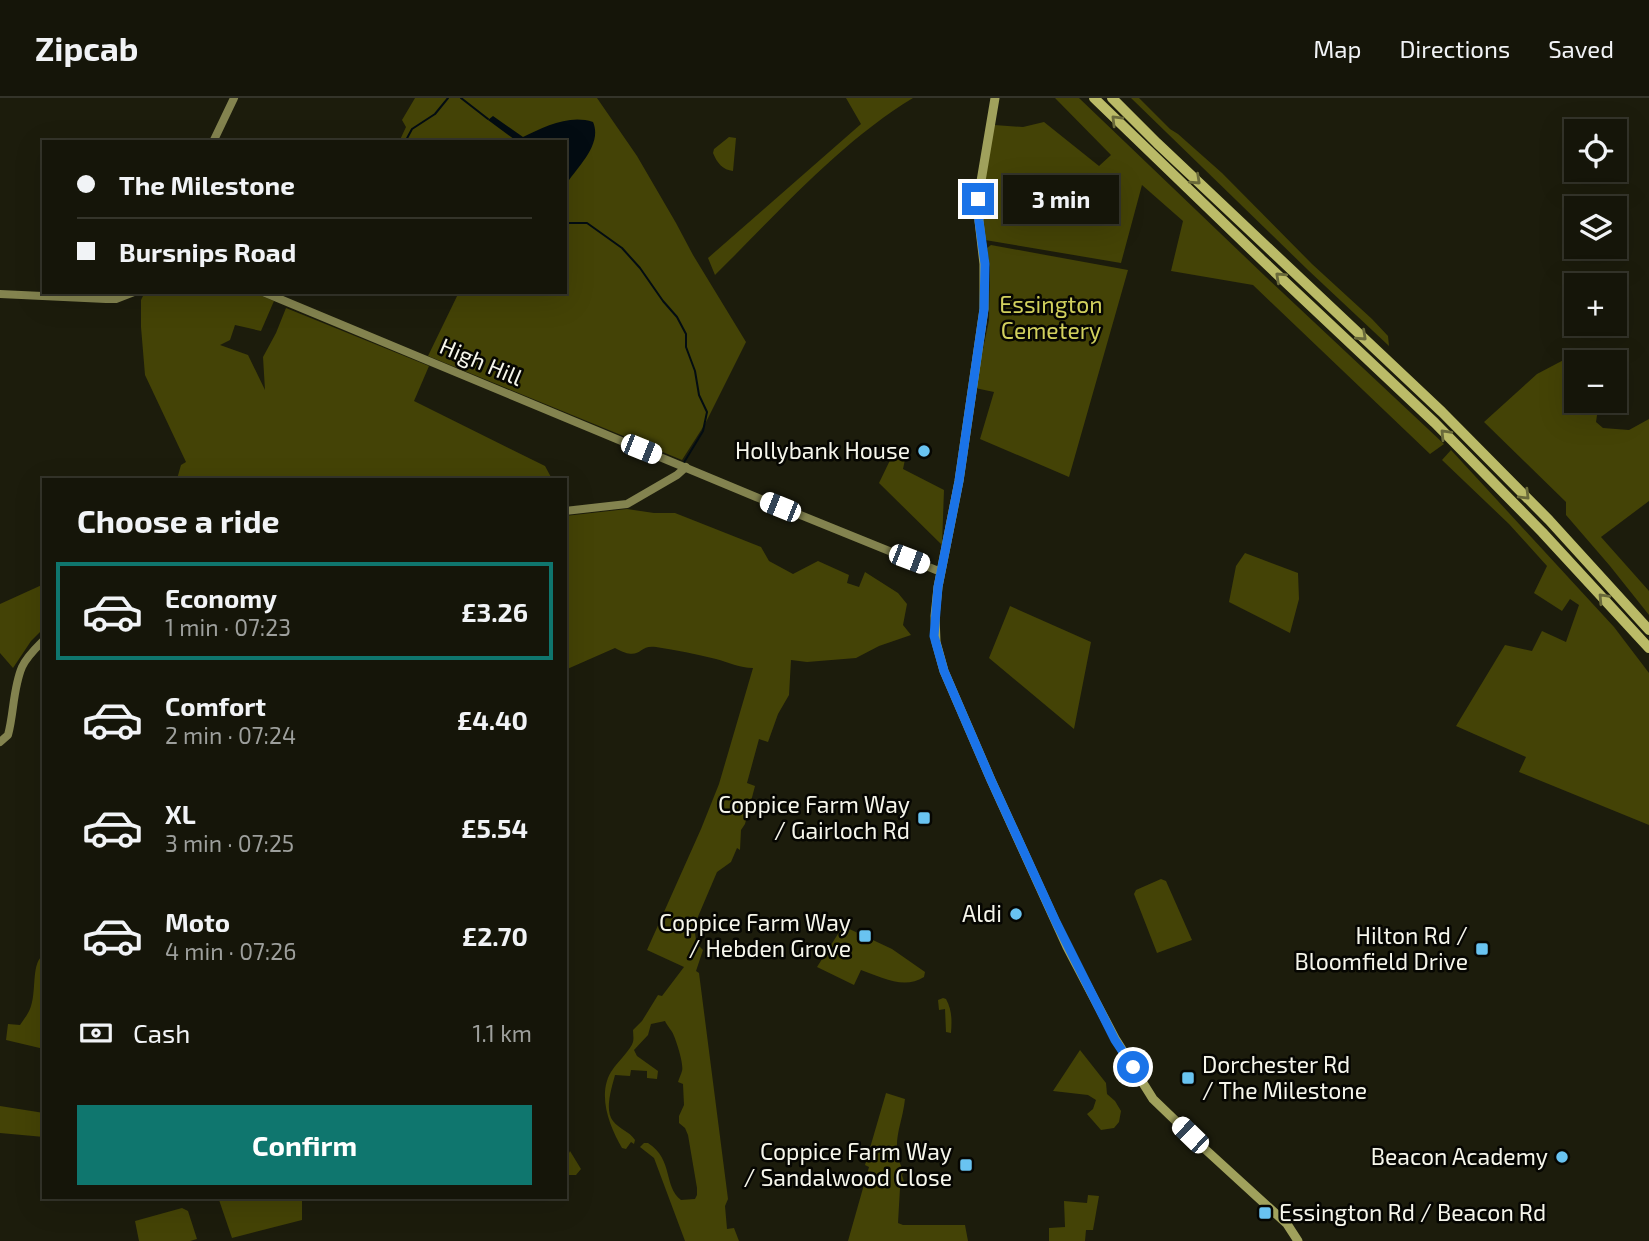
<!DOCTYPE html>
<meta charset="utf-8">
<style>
:root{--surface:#151509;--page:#222217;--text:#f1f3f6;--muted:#9d9f9c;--line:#34342a;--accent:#0f766e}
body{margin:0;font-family:"Exo 2",sans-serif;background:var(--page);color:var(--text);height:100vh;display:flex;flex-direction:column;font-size:26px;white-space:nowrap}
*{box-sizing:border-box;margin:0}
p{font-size:23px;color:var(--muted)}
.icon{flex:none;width:38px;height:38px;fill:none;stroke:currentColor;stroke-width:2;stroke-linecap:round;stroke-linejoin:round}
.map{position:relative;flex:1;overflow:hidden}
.details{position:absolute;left:42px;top:380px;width:525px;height:721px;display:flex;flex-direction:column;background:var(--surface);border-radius:0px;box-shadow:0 7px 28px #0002,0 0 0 2px var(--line)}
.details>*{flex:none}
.banner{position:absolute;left:42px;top:42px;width:525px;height:154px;border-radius:0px;box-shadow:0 7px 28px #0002,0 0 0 2px var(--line);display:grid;align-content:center;height:154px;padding:0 35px;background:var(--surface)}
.buttons{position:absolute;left:1564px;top:21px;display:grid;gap:14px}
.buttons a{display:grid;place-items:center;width:63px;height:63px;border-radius:0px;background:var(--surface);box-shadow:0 7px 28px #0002,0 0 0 2px var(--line);font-size:35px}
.end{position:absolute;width:32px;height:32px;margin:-16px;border:9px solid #1a73e8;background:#fff;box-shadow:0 0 0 4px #fff}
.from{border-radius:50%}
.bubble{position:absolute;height:49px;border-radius:0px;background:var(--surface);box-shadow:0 7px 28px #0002,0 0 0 2px var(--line);font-size:23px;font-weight:700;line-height:49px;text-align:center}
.car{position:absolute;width:21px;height:42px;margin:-21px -10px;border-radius:9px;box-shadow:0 0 5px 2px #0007;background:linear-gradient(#fff 24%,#345 0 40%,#fff 0 76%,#345 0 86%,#fff 0)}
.banner b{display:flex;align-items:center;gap:24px;height:66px;font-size:26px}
.banner b+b{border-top:2px solid var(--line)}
.banner i{width:18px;height:18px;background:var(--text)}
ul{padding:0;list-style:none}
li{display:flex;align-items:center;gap:21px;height:98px;margin:0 14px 10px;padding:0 21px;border:4px solid transparent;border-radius:0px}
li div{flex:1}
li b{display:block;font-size:26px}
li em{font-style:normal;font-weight:700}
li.current{border-color:var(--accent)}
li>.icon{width:63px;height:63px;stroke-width:1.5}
h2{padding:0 35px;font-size:32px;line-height:84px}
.pay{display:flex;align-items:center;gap:18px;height:77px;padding:0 35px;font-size:26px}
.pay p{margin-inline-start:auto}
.action{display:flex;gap:14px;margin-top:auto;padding:14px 35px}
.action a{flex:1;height:80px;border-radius:0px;background:var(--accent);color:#fff;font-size:28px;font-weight:700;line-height:80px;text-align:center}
header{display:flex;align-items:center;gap:42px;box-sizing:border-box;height:98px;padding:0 35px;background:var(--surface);border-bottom:2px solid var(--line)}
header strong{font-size:33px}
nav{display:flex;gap:38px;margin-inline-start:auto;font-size:24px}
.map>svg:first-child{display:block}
.green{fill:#444306}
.water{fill:#030c12}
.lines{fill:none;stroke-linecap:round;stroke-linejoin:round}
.stream{stroke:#030c12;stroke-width:2}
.secondary{stroke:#83834f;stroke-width:8}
.primary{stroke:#a0a15c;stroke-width:9}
.highway{stroke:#bbbb67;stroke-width:10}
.oneway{stroke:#6a6a3a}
.route{stroke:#1a73e8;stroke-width:9}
.poi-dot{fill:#69c3f1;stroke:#060602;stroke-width:2.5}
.labels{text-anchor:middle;stroke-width:5;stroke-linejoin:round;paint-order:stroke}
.park-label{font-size:23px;fill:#d1d05d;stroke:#060602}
.street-label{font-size:23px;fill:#f6f6eb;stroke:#060602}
.poi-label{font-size:23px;fill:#f6f6eb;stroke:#060602;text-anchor:end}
</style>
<header>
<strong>Zipcab</strong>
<nav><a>Map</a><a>Directions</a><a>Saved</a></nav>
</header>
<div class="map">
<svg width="1649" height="1143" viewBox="0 0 1649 1143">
<rect width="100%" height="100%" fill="#1c1c0c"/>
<!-- green -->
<path class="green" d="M415 0H597L637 58 676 125 693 157 746 244 705 326 682 362 428 258 459 194H565V44H399L406 29 402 22Z
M846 0H913C840 44 776 117 715 177L708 160 861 26Z
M1055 0H1079L1266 179 1444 346 1430 356 1253 187 1171 173 1183 123 1142 87 1121 165 985 142 982 99 994 27 1023 29 1044 24 1099 68 1111 57Z
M1131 0H1139L1170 31 1178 36 1222 75 1312 166 1372 221 1388 238 1389 248 1308 172Z
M729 39 736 40 733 73C723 72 717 65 713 55L714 51Z
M991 147 1128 172 1069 379 980 341 994 294 975 290 989 222 990 169 987 150Z
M145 194H252L274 203 261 233 235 227 230 242 220 247 248 257 265 292 263 259 276 235 286 210 429 268 414 303 545 368 552 381H177L181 367 186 364 145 277 141 229V202Z
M1575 256 1586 264H1577V303H1599L1596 324 1603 330 1629 332 1649 321V403L1601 439 1649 493V517L1610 468 1566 417V404L1484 324 1537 276Z
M907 352 903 371 944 392 942 447 879 385 894 354Z
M1451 352 1614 529 1649 575V727L1519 674 1526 659 1456 628 1505 547 1532 553 1542 533 1566 544 1579 507 1570 501 1562 513 1534 495 1547 468 1509 426 1442 362Z
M627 411 654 415H675L761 449 769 463 793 476 818 463 849 477 847 485 859 489 865 474 898 495 907 506 903 527 911 537 879 548 856 560 807 564 791 562 789 597 778 616 768 644 759 641 747 685 755 688 745 726 741 732 740 752 737 750 731 764 717 774 694 828 696 842 699 848 703 852 696 873 699 875 728 1101 725 1108 727 1131 734 1130 739 1143H685L654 1060 640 1049 644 1045H648C674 1062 663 1088 681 1102L695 1101 697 1097V1090L688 1037 685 1030 679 1025V1018L684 1007 683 986 678 984C679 980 681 977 682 973 684 967 677 945 674 938 672 932 667 928 665 923L651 926 648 937 634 952 637 958 658 973 657 981 647 980V973L631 972 630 978 615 977C612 989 604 1012 613 1023 619 1031 629 1033 635 1042L634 1046 631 1044 626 1051 622 1050C609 1028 596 994 613 971 618 964 631 951 633 944 634 940 633 936 633 932L642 923 658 897 662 898 684 869 647 852 701 731 719 686 753 570C740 570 728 564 716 561 696 556 676 552 656 549 637 546 642 565 615 550L565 572V418Z
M1245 455 1298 475 1299 501 1290 535 1229 504 1236 468Z
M44 486V530L31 543 13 570 0 555V506Z
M1010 508 1091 544 1074 631 989 560Z
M1161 781 1166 783 1192 842 1157 855 1134 796 1136 792Z
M843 828 892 851 925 874 924 879C904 892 881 879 861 872L854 887 817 869Z
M41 859H44V951L6 942 8 926 20 927C24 921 29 915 31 908 36 894 32 868 41 859Z
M943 900 946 901C952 912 952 922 951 935L946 934 945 911 939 912 938 902Z
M1080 952 1106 985 1107 996 1115 1003 1121 1013 1119 1024 1114 1030 1101 1032 1087 1016 1093 1011 1096 1002 1088 997 1053 993Z
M886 995 905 1001C902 1029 889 1047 904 1074L902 1077 904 1084 900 1090 898 1125 903 1127H965L968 1143H848L869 1069 865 1067Z
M0 1008 44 1015V1039L0 1035Z
M570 1053 581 1071 576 1077H565V1063Z
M1088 1097 1099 1098 1093 1132H1086L1085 1143H1049V1130L1065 1129 1064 1103 1087 1105Z
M218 1099H302V1122L232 1140Z
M182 1110 188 1113 197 1141 190 1143H139L135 1123Z"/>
<!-- water -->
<path class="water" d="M493 18 523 39C544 29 569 16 593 24 603 47 576 70 565 88V44H518L488 22Z"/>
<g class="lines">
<!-- stream -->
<path class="stream" d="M461 0 488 21
M405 44 412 31 435 16 448 0
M565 125H587L622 150 640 170 663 203 677 219 686 236V249L695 273 699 297 707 314 703 333 683 366"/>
<!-- secondary -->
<path class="secondary" d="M213 44 234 0
M263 194 756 399 941 474
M0 196 106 201H116L134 194
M565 413 627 406 677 377 686 369
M0 644 8 637C14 615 13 590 22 569 27 558 36 550 44 542"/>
<!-- primary -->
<path class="primary" d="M995 0 978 101 979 123 984 166V211L959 383 938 489 935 518 936 544 944 573 991 682 1067 849 1116 942 1153 1001 1206 1052 1287 1126 1298 1143"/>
<!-- highway -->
<path class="highway" d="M1094 0 1262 162 1435 325 1542 434 1649 550
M1112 0 1157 45 1442 314 1549 422 1649 532"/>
</g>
<!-- one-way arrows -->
<defs><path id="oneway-chevron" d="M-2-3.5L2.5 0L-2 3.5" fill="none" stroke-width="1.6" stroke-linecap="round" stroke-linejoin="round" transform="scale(1.75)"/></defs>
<g class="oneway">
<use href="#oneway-chevron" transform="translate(1116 22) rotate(-135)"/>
<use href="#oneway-chevron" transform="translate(1196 82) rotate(43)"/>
<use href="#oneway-chevron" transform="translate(1280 179) rotate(-137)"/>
<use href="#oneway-chevron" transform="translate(1362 238) rotate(43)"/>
<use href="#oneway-chevron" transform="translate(1445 336) rotate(-134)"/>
<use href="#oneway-chevron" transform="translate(1525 397) rotate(45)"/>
<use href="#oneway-chevron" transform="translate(1603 500) rotate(-133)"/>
</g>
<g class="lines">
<!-- route -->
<path class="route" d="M978 101 979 123 985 166 984 211 959 383 938 489 934 538 944 573 991 682 1056 824 1115 942 1133 969"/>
</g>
<!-- markers -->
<g class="poi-dot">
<circle cx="924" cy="353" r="7"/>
<rect x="917" y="713" width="14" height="14" rx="3.5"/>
<circle cx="1016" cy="816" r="7"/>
<rect x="858" y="831" width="14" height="14" rx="3.5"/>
<rect x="1475" y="844" width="14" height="14" rx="3.5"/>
<rect x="1181" y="973" width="14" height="14" rx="3.5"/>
<circle cx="1562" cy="1059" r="7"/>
<rect x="959" y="1060" width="14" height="14" rx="3.5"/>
<rect x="1258" y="1108" width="14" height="14" rx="3.5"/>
</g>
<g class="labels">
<!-- park labels -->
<g class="park-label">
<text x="1051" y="215">Essington<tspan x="1051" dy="26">Cemetery</tspan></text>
</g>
<!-- street labels -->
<g class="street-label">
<text transform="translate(481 264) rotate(23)" y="8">High Hill</text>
</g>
<!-- poi labels -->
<g class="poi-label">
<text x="910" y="361">Hollybank House</text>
<text x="910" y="715">Coppice Farm Way<tspan x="910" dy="26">/ Gairloch Rd</tspan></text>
<text x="1002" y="824">Aldi</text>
<text x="851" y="833">Coppice Farm Way<tspan x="851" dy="26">/ Hebden Grove</tspan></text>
<text x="1468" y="846">Hilton Rd /<tspan x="1468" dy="26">Bloomfield Drive</tspan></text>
<text x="1202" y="975" text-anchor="start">Dorchester Rd<tspan x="1202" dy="26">/ The Milestone</tspan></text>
<text x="952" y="1062">Coppice Farm Way<tspan x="952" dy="26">/ Sandalwood Close</tspan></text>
<text x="1548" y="1067">Beacon Academy</text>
<text x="1279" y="1123" text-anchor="start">Essington Rd / Beacon Rd</text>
</g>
</g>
</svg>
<div class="buttons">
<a><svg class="icon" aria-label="locate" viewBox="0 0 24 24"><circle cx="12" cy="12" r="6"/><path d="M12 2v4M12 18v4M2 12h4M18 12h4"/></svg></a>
<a><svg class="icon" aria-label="layers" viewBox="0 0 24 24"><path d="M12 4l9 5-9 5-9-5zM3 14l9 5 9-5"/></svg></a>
<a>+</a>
<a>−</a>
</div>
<i class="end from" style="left:1133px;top:969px"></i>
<i class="end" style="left:978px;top:101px"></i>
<div class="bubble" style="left:1003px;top:77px;width:116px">3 min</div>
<i class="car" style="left:641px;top:351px;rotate:112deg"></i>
<i class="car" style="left:780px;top:409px;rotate:292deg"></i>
<i class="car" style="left:909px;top:461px;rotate:111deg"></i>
<i class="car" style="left:1190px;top:1037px;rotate:314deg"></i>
<div class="banner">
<b><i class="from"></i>The Milestone</b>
<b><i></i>Bursnips Road</b>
</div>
<section class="details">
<h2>Choose a ride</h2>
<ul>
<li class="current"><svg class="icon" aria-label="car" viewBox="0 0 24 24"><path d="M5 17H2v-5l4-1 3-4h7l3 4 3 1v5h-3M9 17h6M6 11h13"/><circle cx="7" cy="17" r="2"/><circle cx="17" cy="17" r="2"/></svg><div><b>Economy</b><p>1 min · 07:23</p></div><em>£3.26</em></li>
<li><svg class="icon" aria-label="car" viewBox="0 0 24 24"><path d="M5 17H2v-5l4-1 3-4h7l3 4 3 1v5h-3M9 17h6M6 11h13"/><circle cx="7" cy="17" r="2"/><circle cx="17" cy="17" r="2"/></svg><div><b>Comfort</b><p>2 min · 07:24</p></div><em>£4.40</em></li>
<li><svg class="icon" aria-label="car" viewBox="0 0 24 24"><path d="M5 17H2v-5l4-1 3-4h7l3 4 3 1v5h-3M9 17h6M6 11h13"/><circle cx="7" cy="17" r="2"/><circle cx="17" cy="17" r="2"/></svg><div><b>XL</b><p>3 min · 07:25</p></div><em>£5.54</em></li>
<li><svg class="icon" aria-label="car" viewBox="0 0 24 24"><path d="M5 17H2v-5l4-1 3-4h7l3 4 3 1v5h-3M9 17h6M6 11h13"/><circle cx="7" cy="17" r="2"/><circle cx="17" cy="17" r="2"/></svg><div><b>Moto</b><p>4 min · 07:26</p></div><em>£2.70</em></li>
</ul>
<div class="pay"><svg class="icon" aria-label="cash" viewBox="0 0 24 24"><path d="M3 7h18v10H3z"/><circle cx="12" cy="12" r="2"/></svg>Cash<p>1.1 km</p></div>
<div class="action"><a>Confirm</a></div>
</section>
</div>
